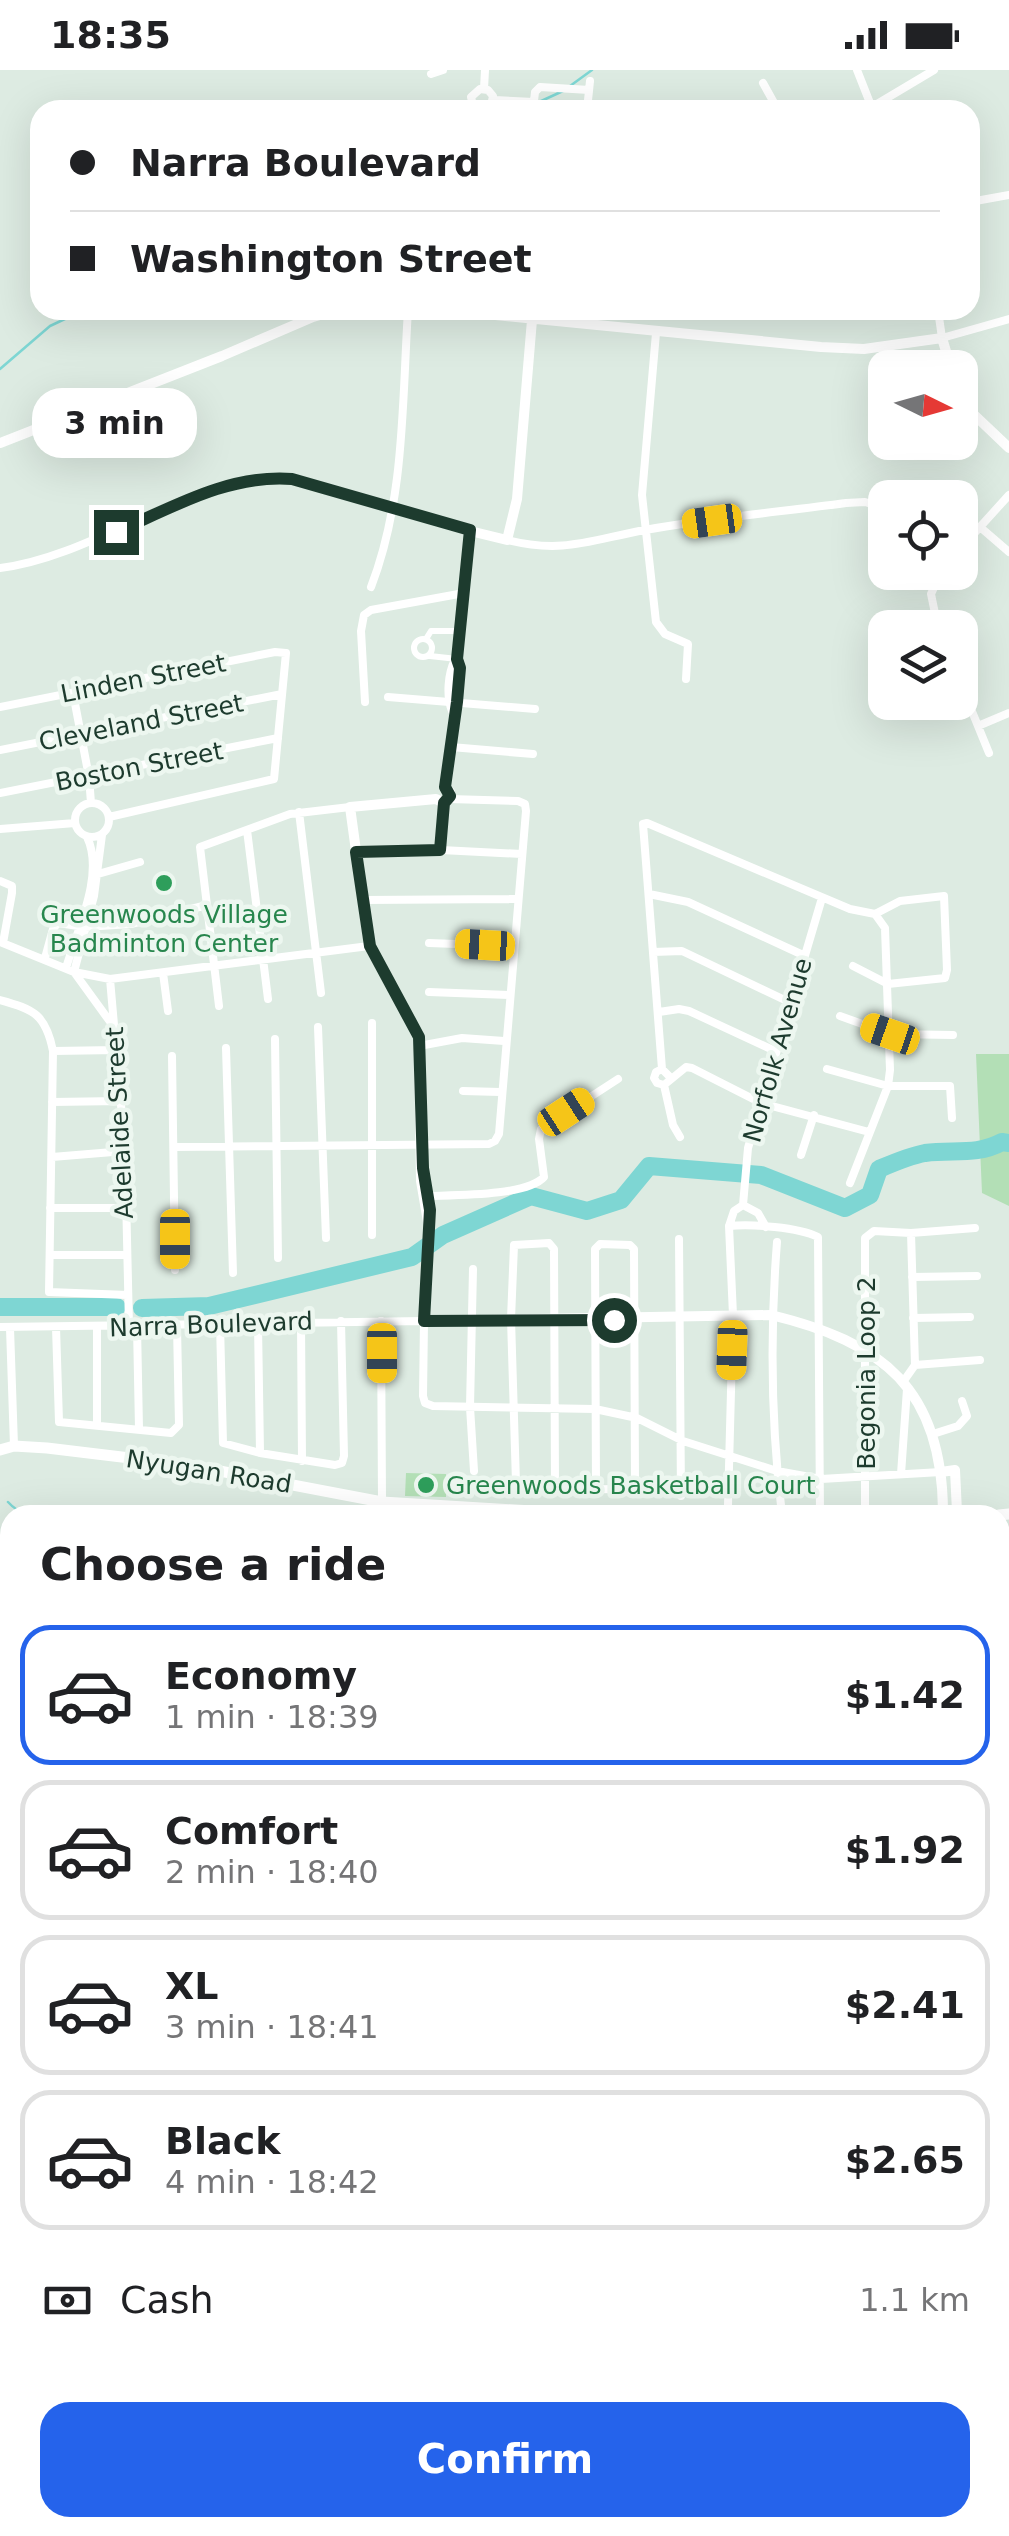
<!DOCTYPE html>
<meta charset="utf-8">
<style>
:root{--surface:#fff;--page:#f2f2f2;--text:#202124;--muted:#757577;--line:#e0e0e0;--accent:#2563eb}
body{margin:0;font-family:"DejaVu Sans",sans-serif;background:var(--page);color:var(--text);height:100vh;display:flex;flex-direction:column;font-size:38px;white-space:nowrap}
*{box-sizing:border-box;margin:0}
p{font-size:32px;color:var(--muted)}
.icon{flex:none;width:55px;height:55px;fill:none;stroke:currentColor;stroke-width:2;stroke-linecap:round;stroke-linejoin:round}
.map{position:relative;flex:1;overflow:hidden}
.sheet{position:absolute;left:0px;top:1435px;width:1010px;height:1032px;display:flex;flex-direction:column;background:var(--surface);border-radius:30px 30px 0 0;box-shadow:0 10px 40px #0002}
.sheet>*{flex:none}
.hud{position:absolute;left:30px;top:30px;width:950px;height:220px;border-radius:30px;box-shadow:0 10px 40px #0002;display:grid;align-content:center;height:220px;padding:0 40px;background:var(--surface)}
.needle{width:65px;rotate:95deg}
.fabs{position:absolute;left:868px;top:280px;display:grid;gap:20px}
.fabs a{display:grid;place-items:center;width:110px;height:110px;border-radius:20px;background:var(--surface);box-shadow:0 10px 40px #0002;font-size:50px}
.end{position:absolute;width:45px;height:45px;margin:-22px;border:12px solid #1d3b2e;background:#fff;box-shadow:0 0 0 5px #fff}
.from{border-radius:50%}
.bubble{position:absolute;height:70px;border-radius:30px;background:var(--surface);box-shadow:0 10px 40px #0002;font-size:32px;font-weight:700;line-height:70px;text-align:center}
.car{position:absolute;width:30px;height:60px;margin:-30px -15px;border-radius:12px;box-shadow:0 0 8px 2px #0007;background:linear-gradient(#f5c518 24%,#345 0 40%,#f5c518 0 76%,#345 0 86%,#f5c518 0)}
.hud b{display:flex;align-items:center;gap:35px;height:95px;font-size:38px}
.hud b+b{border-top:2px solid var(--line)}
.hud i{width:25px;height:25px;background:var(--text)}
ul{padding:0;list-style:none}
li{display:flex;align-items:center;gap:30px;height:140px;margin:0 20px 15px;padding:0 20px;border:5px solid var(--line);border-radius:30px}
li div{flex:1}
li b{display:block;font-size:38px}
li em{font-style:normal;font-weight:700}
li.selected{border-color:var(--accent)}
li>.icon{width:90px;height:90px;stroke-width:1.5}
h2{padding:0 40px;font-size:45px;line-height:120px}
.pay{display:flex;align-items:center;gap:25px;height:110px;padding:0 40px;font-size:38px}
.pay p{margin-inline-start:auto}
.cta{display:flex;gap:20px;margin-top:auto;padding:20px 40px}
.cta a{flex:1;height:115px;border-radius:30px;background:var(--accent);color:#fff;font-size:40px;font-weight:700;line-height:115px;text-align:center}
.status{display:flex;justify-content:space-between;align-items:center;height:70px;padding:0 50px;background:var(--surface);direction:ltr}
.status svg{height:28px;fill:currentColor}
.map>svg:first-child{display:block}
.built{fill:#cbdbd0}
.green{fill:#b3dfb6}
.lines{fill:none;stroke-linecap:round;stroke-linejoin:round}
.stream{stroke:#7ed6d3;stroke-width:2.5}
.river{stroke:#7ed6d3;stroke-width:18}
.pedestrian{stroke:#fff;stroke-width:6}
.minor{stroke:#fff;stroke-width:8}
.tertiary{stroke:#fff;stroke-width:10}
.secondary{stroke:#fff;stroke-width:11}
.route{stroke:#1d3b2e;stroke-width:12}
.leisure-dot{fill:#2e9e5b;stroke:#edf7f0;stroke-width:4}
.labels{text-anchor:middle;stroke-width:9;stroke-linejoin:round;paint-order:stroke}
.street-label{font-size:25px;fill:#1d3b2e;stroke:#edf7f0}
.leisure-label{font-size:25px;fill:#27864d;stroke:#edf7f0}
</style>
<div class="status"><b>18:35</b><svg viewBox="0 0 49 12"><path d="M0 12V9h3v3zM5 12V6h3v6zM10 12V3h3v9zM15 12V0h3v12zM26 1h20v11H26zM47 4h2v5h-2z"/></svg></div>
<div class="map">
<svg width="1009" height="2466" viewBox="0 0 1009 2466">
<rect width="100%" height="100%" fill="#ddebe2"/>
<!-- built -->
<path class="built" d="M224 2458H411L407 2466H219Z"/>
<!-- green -->
<path class="green" d="M976 984H1009V1136L982 1123Z
M406 1403 446 1404V1427L405 1426Z"/>
<g class="lines">
<!-- stream -->
<path class="stream" d="M570 16 592 0
M539 32 563 21
M519 40 531 35
M0 299 50 256 84 240
M8 1432C19 1444 26 1444 42 1440L49 1445
M0 1849 10 1850
M0 2002 10 2007"/>
<!-- river -->
<path class="river" d="M0 1237H117
M142 1238 209 1236 412 1187 443 1165 531 1126 587 1141 621 1130 649 1096 761 1105 845 1138 870 1125 879 1099C893 1093 909 1086 925 1083 953 1079 976 1086 1002 1072L1009 1073
M1000 1855 1009 1854
M0 2066 6 2063 10 2054"/>
<!-- pedestrian -->
<path class="pedestrian" d="M414 578a9 9 0 1 1 18 0a9 9 0 1 1-18 0Z
M426 569 431 561H460
M430 586 457 589"/>
<!-- minor -->
<path class="minor" d="M857 0 872 38
M431 4 443 0
M763 13 778 40
M484 19 485 0
M494 30 534 32
M872 37 934 0
M455 40 471 35
M474 40 471 27 480 19 488 20 493 26 490 40
M533 40 535 22 540 17 589 20
M587 40 590 11
M970 132 1009 125
M938 240 942 268 1009 249
M656 263 642 425 656 552 665 564 688 574 686 609
M980 457 1009 482
M507 470C564 484 590 470 645 460 711 448 779 442 846 433L865 432 885 438
M960 479 1009 425
M0 498C99 486 196 400 292 409L470 461
M371 517C405 429 402 333 408 240
M938 558 931 524 941 502
M960 612 989 683
M73 623 89 707 91 733
M388 627 535 639
M365 632 361 561 364 545 371 540 464 523
M0 637 275 582 286 583 274 709 109 747
M978 656 1009 643
M451 677 533 684
M0 680 282 624
M0 723 278 668
M75 750a17 17 0 1 1 34 0a17 17 0 1 1-34 0Z
M299 742 321 923
M0 759 75 753
M247 760 268 929
M441 780 444 733
M356 782 441 780 522 784
M98 804 140 792
M0 811 12 816V823L3 873
M649 824 688 832 803 885
M363 830 517 829
M0 872 74 902 111 953
M429 873 512 876
M653 882 682 881 789 932
M45 888 53 859 58 853 85 857 131 854 207 835
M853 896 888 914 945 908 947 900 944 826 900 831 875 844
M66 898C77 860 105 804 87 767
M74 902 110 909 369 876
M74 902 94 826 102 765
M163 903 168 941
M110 909 125 1081 129 1256
M429 922 509 925
M0 930C34 939 46 945 53 981L49 1222 128 1225
M219 936 200 777 290 744 350 737
M659 942 679 939 689 941 775 981
M840 946 890 964 953 965
M318 957 326 1168
M275 969 278 1188
M419 976 462 968 504 971
M226 978 233 1203
M53 981 117 980
M172 986 175 1200
M662 999 643 754 647 753 850 839 875 844
M827 999 888 1016H950L952 1048
M670 1007 662 999 656 1002 654 1008 657 1013 664 1015 686 997 692 998 761 1033 869 1062
M664 1015 673 1055 680 1067
M463 1021 500 1022
M52 1032 120 1031
M174 1077 489 1074 495 1071 499 1064 526 741 525 734 518 731 449 729
M801 1085 814 1045
M52 1087 125 1081
M850 1113 888 1016 890 1000 885 858 875 844
M429 1126C455 1125 527 1126 544 1107L539 1069 541 1059 618 1009
M743 1135 758 1143 766 1157
M50 1138H125
M729 1156C752 1154 798 1157 818 1167L820 1445
M372 1165V953
M679 1169 681 1426
M777 1172C770 1262 771 1354 782 1445
M50 1185H125
M473 1199 470 1337 474 1401
M912 1207 977 1206
M913 1248 970 1247
M381 1251 382 1432
M301 1252 302 1391
M220 1254 223 1373 260 1383 335 1395 342 1393 344 1386 341 1251
M258 1254 260 1383
M137 1256 139 1359
M0 1257 424 1251 423 1326 425 1333 433 1336 595 1339 637 1348 683 1371 777 1401 821 1409 941 1402
M56 1257 59 1352 171 1363 179 1355 177 1256
M97 1257V1355
M10 1258 14 1376
M915 1295 980 1290
M903 1312 915 1295 911 1163
M933 1364 958 1356 967 1346 962 1331
M901 1404 907 1319
M555 1416 554 1179 549 1173 514 1175 511 1249 516 1413C529 1421 610 1419 631 1419L635 1413 634 1179 630 1175 600 1174 595 1179 596 1419
M728 1435 733 1245 729 1156 734 1141 743 1135 748 1078 822 828
M865 1438V1168L874 1161 911 1163 975 1158
M1000 1954 1009 1953
M1000 1997 1009 1996
M1000 2035 1009 2034
M1000 2085 1009 2084
M1000 2129H1009
M1000 2168H1009
M1000 2210 1009 2214
M0 2216 10 2184
M1000 2254 1009 2256
M0 2282 10 2286
M1000 2351 1009 2352
M1000 2390H1009
M1000 2429H1009
M53 2458 69 2466
M613 2458 630 2466
M690 2458 706 2466
M837 2458 853 2466
M943 2458 949 2461H1009
M11 2466 16 2458
M427 2466 432 2458
M736 2466 740 2458
M785 2466 790 2458"/>
<!-- tertiary -->
<path class="tertiary" d="M445 240 821 277 864 279 942 268 951 298
M532 250 517 429 507 470 470 461 457 589 459 598 457 632 445 717 450 722 449 729 444 733 436 729 350 737 369 876 419 967 421 1111 429 1158 424 1251 771 1245C883 1272 942 1319 943 1441
M960 325 967 338 1009 378
M0 373 222 286 313 247 337 240
M453 641C447 626 449 603 456 590
M941 1402 955 1400 957 1442
M1000 2302 1009 2303
M0 2400 10 2383
M150 2458 163 2466
M502 2458 516 2466
M205 2466 210 2458"/>
<!-- secondary -->
<path class="secondary" d="M0 1380 14 1376 47 1378 188 1395 382 1432 597 1445
M910 1445 928 1441 983 1445
M999 1445 1009 1444"/>
</g>
<g class="lines">
<!-- route -->
<path class="route" d="M116 462C173 437 229 404 292 409L470 460 457 589 460 598 457 632 445 717 450 726 444 733 440 780 356 782 370 876 419 967 423 1098 430 1140 424 1251 614 1250"/>
</g>
<!-- markers -->
<g class="leisure-dot">
<circle cx="164" cy="813" r="10"/>
<circle cx="426" cy="1415" r="10"/>
</g>
<g class="labels">
<!-- street labels -->
<g class="street-label">
<text transform="translate(143 608) rotate(-11)" y="9">Linden Street</text>
<text transform="translate(141 652) rotate(-11)" y="9">Cleveland Street</text>
<text transform="translate(139 696) rotate(-11)" y="9">Boston Street</text>
<text transform="translate(777 980) rotate(-74)" y="9">Norfolk Avenue</text>
<text transform="translate(119 1053) rotate(-93)" y="9">Adelaide Street</text>
<text transform="translate(211 1254) rotate(-2)" y="9">Narra Boulevard</text>
<text transform="translate(866 1303) rotate(-90)" y="9">Begonia Loop 2</text>
<text transform="translate(209 1401) rotate(9)" y="9">Nyugan Road</text>
</g>
<!-- leisure labels -->
<g class="leisure-label">
<text x="164" y="853">Greenwoods Village<tspan x="164" dy="29">Badminton Center</tspan></text>
<text x="446" y="1424" text-anchor="start">Greenwoods Basketball Court</text>
</g>
</g>
</svg>
<div class="fabs">
<a><svg class="needle" viewBox="-14 -14 28 28"><path d="M0-13l5 13h-10z" fill="#e53935"/><path d="M0 13l5-13h-10z" fill="#757577"/></svg></a>
<a><svg class="icon" aria-label="locate" viewBox="0 0 24 24"><circle cx="12" cy="12" r="6"/><path d="M12 2v4M12 18v4M2 12h4M18 12h4"/></svg></a>
<a><svg class="icon" aria-label="layers" viewBox="0 0 24 24"><path d="M12 4l9 5-9 5-9-5zM3 14l9 5 9-5"/></svg></a>
</div>
<i class="end from" style="left:614px;top:1250px"></i>
<i class="end" style="left:116px;top:462px"></i>
<div class="bubble" style="left:32px;top:318px;width:165px">3 min</div>
<i class="car" style="left:712px;top:451px;rotate:262deg"></i>
<i class="car" style="left:485px;top:875px;rotate:273deg"></i>
<i class="car" style="left:890px;top:964px;rotate:289deg"></i>
<i class="car" style="left:566px;top:1042px;rotate:57deg"></i>
<i class="car" style="left:175px;top:1169px;rotate:180deg"></i>
<i class="car" style="left:732px;top:1280px;rotate:182deg"></i>
<i class="car" style="left:382px;top:1283px;rotate:180deg"></i>
<div class="hud">
<b><i class="from"></i>Narra Boulevard</b>
<b><i></i>Washington Street</b>
</div>
<section class="sheet">
<h2>Choose a ride</h2>
<ul>
<li class="selected"><svg class="icon" aria-label="car" viewBox="0 0 24 24"><path d="M5 17H2v-5l4-1 3-4h7l3 4 3 1v5h-3M9 17h6M6 11h13"/><circle cx="7" cy="17" r="2"/><circle cx="17" cy="17" r="2"/></svg><div><b>Economy</b><p>1 min · 18:39</p></div><em>$1.42</em></li>
<li><svg class="icon" aria-label="car" viewBox="0 0 24 24"><path d="M5 17H2v-5l4-1 3-4h7l3 4 3 1v5h-3M9 17h6M6 11h13"/><circle cx="7" cy="17" r="2"/><circle cx="17" cy="17" r="2"/></svg><div><b>Comfort</b><p>2 min · 18:40</p></div><em>$1.92</em></li>
<li><svg class="icon" aria-label="car" viewBox="0 0 24 24"><path d="M5 17H2v-5l4-1 3-4h7l3 4 3 1v5h-3M9 17h6M6 11h13"/><circle cx="7" cy="17" r="2"/><circle cx="17" cy="17" r="2"/></svg><div><b>XL</b><p>3 min · 18:41</p></div><em>$2.41</em></li>
<li><svg class="icon" aria-label="car" viewBox="0 0 24 24"><path d="M5 17H2v-5l4-1 3-4h7l3 4 3 1v5h-3M9 17h6M6 11h13"/><circle cx="7" cy="17" r="2"/><circle cx="17" cy="17" r="2"/></svg><div><b>Black</b><p>4 min · 18:42</p></div><em>$2.65</em></li>
</ul>
<div class="pay"><svg class="icon" aria-label="cash" viewBox="0 0 24 24"><path d="M3 7h18v10H3z"/><circle cx="12" cy="12" r="2"/></svg>Cash<p>1.1 km</p></div>
<div class="cta"><a>Confirm</a></div>
</section>
</div>
